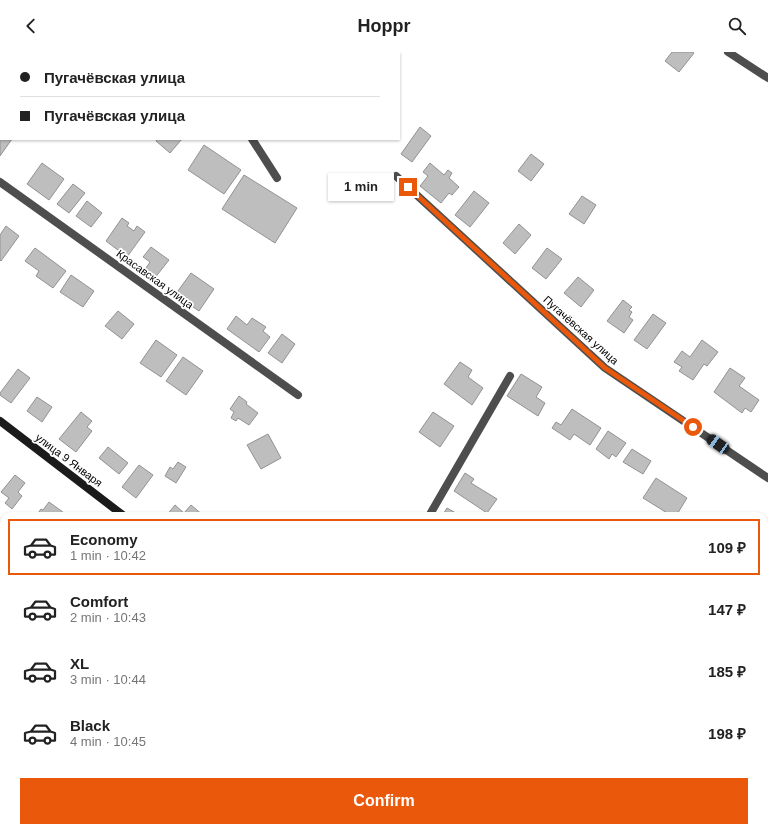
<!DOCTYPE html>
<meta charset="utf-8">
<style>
:root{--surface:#fff;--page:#f6f6f6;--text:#222;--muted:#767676;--line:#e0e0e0;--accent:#ea580c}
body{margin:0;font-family:Arial,sans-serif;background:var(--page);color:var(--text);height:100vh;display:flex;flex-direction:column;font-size:15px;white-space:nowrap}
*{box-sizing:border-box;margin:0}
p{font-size:13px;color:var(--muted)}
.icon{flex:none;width:22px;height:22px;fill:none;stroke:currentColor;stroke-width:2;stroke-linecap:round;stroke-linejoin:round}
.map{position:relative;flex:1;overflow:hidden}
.details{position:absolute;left:0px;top:460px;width:768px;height:320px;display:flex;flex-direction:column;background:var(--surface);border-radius:12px 12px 0 0;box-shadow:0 1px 3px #0004}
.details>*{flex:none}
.guide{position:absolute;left:0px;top:0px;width:400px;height:88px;box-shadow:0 1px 3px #0004;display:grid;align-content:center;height:88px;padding:0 20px;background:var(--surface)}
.end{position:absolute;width:18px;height:18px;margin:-9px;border:5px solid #ea580c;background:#fff;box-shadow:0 0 0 2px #fff}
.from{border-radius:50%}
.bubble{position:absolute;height:28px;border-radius:0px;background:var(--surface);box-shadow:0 1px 3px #0004;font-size:13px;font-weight:700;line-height:28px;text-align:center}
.car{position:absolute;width:12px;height:24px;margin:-12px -6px;border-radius:5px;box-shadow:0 0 3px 1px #0007;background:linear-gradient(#222 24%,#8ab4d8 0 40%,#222 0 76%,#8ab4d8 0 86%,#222 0)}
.guide b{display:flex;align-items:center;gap:14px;height:38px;font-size:15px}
.guide b+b{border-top:1px solid var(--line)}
.guide i{width:10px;height:10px;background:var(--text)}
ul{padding:7px 0 0;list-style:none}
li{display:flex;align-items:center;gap:12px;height:56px;margin:0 8px 6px;padding:0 12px;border:2px solid transparent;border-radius:0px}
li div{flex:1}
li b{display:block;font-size:15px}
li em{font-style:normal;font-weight:700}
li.current{border-color:var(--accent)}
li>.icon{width:36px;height:36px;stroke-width:1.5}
.action{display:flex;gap:8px;margin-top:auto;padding:8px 20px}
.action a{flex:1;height:46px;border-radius:0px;background:var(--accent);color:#fff;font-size:16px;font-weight:700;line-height:46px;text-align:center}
header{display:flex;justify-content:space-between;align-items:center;height:52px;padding:0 20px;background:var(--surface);font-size:18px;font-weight:700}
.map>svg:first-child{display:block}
.building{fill:#bebebe;stroke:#929292}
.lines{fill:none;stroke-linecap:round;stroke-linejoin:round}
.service{stroke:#4e4e4e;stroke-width:8}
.minor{stroke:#4e4e4e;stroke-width:8}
.secondary{stroke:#1b1b1b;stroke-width:8}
.route{stroke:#ea580c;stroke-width:5}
.labels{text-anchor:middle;stroke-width:3.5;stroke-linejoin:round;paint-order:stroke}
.street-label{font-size:11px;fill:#000;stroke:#fff}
</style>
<header><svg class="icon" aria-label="back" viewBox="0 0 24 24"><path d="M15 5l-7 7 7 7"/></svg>Hoppr<svg class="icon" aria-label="search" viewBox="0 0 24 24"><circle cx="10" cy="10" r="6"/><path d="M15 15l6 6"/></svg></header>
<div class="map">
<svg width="768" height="780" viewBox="0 0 768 780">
<rect width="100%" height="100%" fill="#fff"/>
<!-- building -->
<path class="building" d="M672 0H693L694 1 679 20 665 9Z
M420 75 431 84 412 110 401 102Z
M0 77H1V87H12L0 104Z
M157 87H182L170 101 156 89Z
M204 93 241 118 224 142 188 118Z
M531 102 544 112 531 129 518 119Z
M42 111 64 127 49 148 27 132Z
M430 111 444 123 448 118 452 121 449 126 459 135 452 143 449 141 441 151 420 134 428 124 423 120Z
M244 123 297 156 275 191 222 157Z
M73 132 85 141 69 161 57 152Z
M474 139 489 151 470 175 455 163Z
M582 144 596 153 584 172 569 162Z
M87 149 102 161 91 175 76 164Z
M122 166 129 171 127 174 134 179 137 174 145 180 127 205 106 189Z
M519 172 531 183 515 202 503 191Z
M6 174 19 184 1 209 0 208V183Z
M151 195 169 208 154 227 144 219 150 210 143 205Z
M35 196 66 219 53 236 36 224 39 219 25 209Z
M547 196 562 207 546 227 532 216Z
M191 221 214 237 199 259 175 243Z
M71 223 94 239 83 255 60 240Z
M578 225 594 238 581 255 564 241Z
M623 248 632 255 629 258 632 260 629 265 633 268 624 281 607 269Z
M118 259 134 272 122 287 105 274Z
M653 262 666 271 647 297 634 288Z
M236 264 247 273 252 266 266 275 263 279 270 285 259 300 227 277Z
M282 282 295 292 282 311 268 301Z
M156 288 177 303 161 325 140 311Z
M702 288 718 300 707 314 704 312 693 328 679 319 682 315 674 310 682 299 690 305Z
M183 305 203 319 186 343 166 329Z
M460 310 472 318 468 325 483 336 472 353 444 332Z
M730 316 745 326 739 334 759 348 751 360 745 356 742 361 714 340Z
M18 317 30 326 11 351 0 343V341Z
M521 322 542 335 536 345 545 351 538 364 507 344Z
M239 344 247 350 246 352 258 361 249 373 238 366 236 369 231 366 234 360 230 357Z
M37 345 52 355 42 370 27 359Z
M572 357 601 376 590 393 574 382 570 388 552 376 556 370 561 373Z
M81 360 92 369 87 375 92 379 76 400 59 387Z
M433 360 454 374 440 395 419 380Z
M608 379 626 391 616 405 612 402 609 407 596 397Z
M268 382 281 406 261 417 247 393Z
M108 395 128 411 119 422 99 406Z
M632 397 651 409 643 422 623 410Z
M178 410 186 415 176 431 165 424 170 415 173 417Z
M139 413 153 423 136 446 122 435Z
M465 421 474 427 471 431 497 447 487 461 454 439Z
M15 423 25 431 18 440 22 444 12 457 5 451 9 446 1 440Z
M656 426 687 446 676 464H672L643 446Z
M49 450 67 463 66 464H36L41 457 43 458Z
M175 453 184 461 191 453 204 464H166Z
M447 456 461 464H442Z
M767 487 768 488V517L764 515V491Z
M768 644V666L764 664V657L765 655 764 654V651Z
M2 734 4 739V750L0 752V735Z
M4 762V776H11L3 780H0V764Z
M103 776H118L115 777 116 780H105Z
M223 776H233L235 780H214Z
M420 776H459L457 778 459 780H425Z
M634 776H652L650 780H634L632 779Z"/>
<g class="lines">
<!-- service -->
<path class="service" d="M429 464 510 324"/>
<!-- minor -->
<path class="minor" d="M174 0 175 1
M728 0 768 26
M252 87 277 126
M396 124 605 316 768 426
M0 130 298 343
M764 676 768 678
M37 776 39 780
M184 776 186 780
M493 776 499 780
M543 776V780
M472 780 474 776H477"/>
<!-- secondary -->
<path class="secondary" d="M0 369 124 464
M569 776 575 780"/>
</g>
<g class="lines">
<!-- route -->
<path class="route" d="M408 135 605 316 693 375"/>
</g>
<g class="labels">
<!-- street labels -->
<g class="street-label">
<text transform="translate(155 227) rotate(36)" y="4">Красавская улица</text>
<text transform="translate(581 278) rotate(42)" y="4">Пугачёвская улица</text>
<text transform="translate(69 408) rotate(37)" y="4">улица 9 Января</text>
</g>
</g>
</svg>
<i class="end from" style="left:693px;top:375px"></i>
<i class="end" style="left:408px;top:135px"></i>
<div class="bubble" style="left:328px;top:121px;width:66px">1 min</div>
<i class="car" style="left:718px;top:392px;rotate:304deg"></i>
<div class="guide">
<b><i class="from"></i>Пугачёвская улица</b>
<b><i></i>Пугачёвская улица</b>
</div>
<section class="details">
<ul>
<li class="current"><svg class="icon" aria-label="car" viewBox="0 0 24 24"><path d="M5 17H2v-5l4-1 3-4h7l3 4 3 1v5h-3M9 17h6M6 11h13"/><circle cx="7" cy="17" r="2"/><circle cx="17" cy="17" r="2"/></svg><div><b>Economy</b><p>1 min · 10:42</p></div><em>109 ₽</em></li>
<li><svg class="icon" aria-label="car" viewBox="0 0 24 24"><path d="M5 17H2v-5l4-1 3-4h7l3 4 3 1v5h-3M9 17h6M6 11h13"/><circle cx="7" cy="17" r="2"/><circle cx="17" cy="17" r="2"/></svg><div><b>Comfort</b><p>2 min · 10:43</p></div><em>147 ₽</em></li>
<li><svg class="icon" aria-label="car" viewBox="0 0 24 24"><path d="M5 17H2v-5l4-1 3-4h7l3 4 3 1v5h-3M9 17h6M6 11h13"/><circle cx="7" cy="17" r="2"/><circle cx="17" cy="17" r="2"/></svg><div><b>XL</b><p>3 min · 10:44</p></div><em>185 ₽</em></li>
<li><svg class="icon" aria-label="car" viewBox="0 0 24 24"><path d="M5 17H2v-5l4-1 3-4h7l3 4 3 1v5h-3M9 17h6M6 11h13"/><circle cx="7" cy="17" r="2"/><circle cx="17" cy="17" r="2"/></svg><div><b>Black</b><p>4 min · 10:45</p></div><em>198 ₽</em></li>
</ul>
<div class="action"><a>Confirm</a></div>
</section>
</div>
